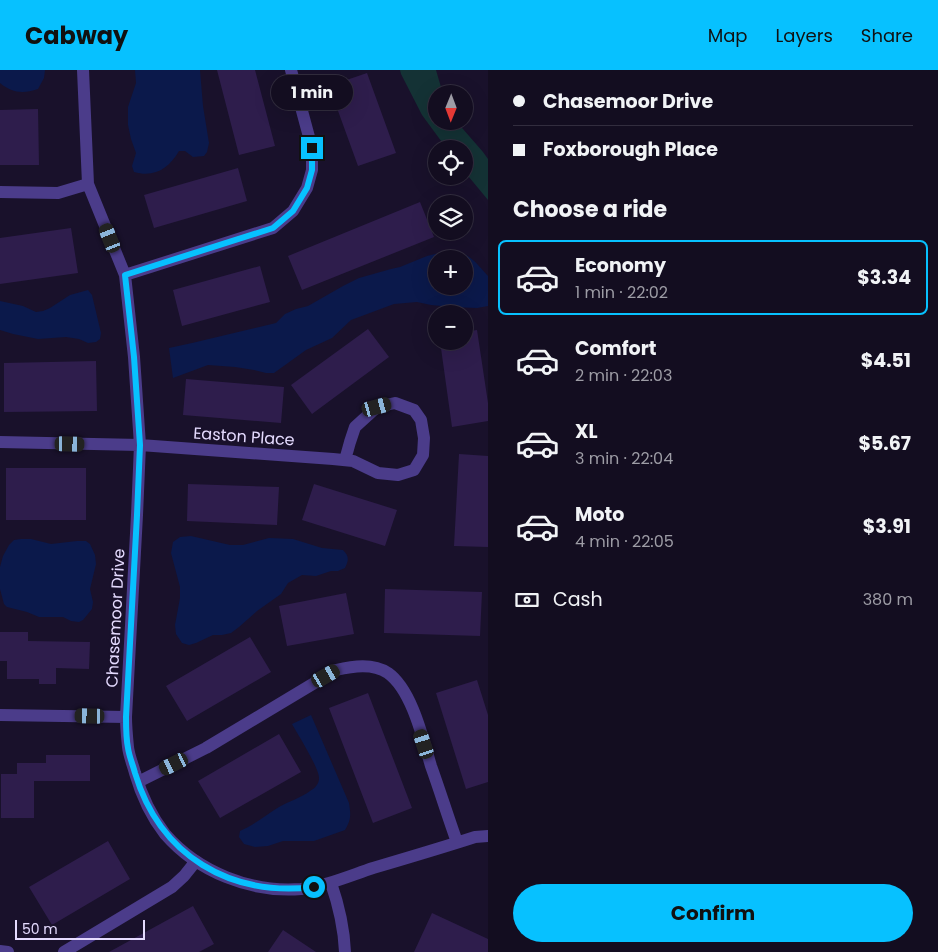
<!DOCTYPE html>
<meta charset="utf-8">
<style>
:root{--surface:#130d20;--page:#201b2d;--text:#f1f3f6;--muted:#9d9ca5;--line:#322d3e;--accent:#07c1ff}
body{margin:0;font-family:Poppins,sans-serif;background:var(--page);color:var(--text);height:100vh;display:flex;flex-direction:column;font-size:19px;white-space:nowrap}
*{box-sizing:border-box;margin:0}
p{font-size:16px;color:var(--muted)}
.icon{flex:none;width:28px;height:28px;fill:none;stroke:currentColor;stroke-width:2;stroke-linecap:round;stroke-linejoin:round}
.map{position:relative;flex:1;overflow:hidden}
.side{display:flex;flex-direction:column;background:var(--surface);width:450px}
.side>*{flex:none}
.banner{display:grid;align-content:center;height:110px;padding:0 25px;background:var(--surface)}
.needle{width:32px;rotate:181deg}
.buttons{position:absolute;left:428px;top:15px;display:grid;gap:10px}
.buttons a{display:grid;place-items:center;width:45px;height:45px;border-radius:50%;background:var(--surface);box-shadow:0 5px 20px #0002,0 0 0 1px var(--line);font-size:25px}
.scale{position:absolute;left:15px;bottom:12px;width:130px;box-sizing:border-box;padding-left:5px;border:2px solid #e5dbff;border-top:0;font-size:14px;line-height:18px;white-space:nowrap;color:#e5dbff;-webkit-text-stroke:4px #19112b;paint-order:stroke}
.end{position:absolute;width:22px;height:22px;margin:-11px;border:6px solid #07c1ff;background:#111;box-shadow:0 0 0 2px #111}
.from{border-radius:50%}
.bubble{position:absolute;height:35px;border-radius:18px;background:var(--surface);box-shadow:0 5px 20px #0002,0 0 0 1px var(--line);font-size:16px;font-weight:700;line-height:35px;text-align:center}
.car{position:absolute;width:15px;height:30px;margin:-15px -8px;border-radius:6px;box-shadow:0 0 4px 1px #0007;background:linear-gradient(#222 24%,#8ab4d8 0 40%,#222 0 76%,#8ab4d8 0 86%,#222 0)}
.banner b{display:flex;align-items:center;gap:18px;height:48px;font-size:19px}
.banner b+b{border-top:1px solid var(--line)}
.banner i{width:12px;height:12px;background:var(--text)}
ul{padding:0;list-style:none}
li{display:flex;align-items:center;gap:15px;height:75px;margin:0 10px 8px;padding:0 15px;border:2px solid transparent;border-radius:8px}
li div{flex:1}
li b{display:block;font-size:19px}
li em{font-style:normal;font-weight:700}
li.selected{border-color:var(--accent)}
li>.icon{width:45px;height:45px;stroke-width:1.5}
h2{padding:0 25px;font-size:22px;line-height:60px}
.pay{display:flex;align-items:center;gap:12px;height:55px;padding:0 25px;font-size:19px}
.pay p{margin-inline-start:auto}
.button{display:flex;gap:10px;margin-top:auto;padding:10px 25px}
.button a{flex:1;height:58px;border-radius:30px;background:var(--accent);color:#111;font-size:20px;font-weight:700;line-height:58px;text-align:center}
header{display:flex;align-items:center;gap:30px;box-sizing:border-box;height:70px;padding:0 25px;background:var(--accent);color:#111}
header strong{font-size:24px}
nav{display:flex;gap:28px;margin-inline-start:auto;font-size:18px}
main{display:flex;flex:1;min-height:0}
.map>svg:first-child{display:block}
.green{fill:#143235}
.water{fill:#0b194b;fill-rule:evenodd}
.building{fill:#2e1d4c}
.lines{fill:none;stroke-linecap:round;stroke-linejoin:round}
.minor{stroke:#4b3c8a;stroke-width:12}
.route{stroke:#07c1ff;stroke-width:6}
.labels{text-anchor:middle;stroke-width:4;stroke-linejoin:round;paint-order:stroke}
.street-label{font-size:16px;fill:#e5dbff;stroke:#19112b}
</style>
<header>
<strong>Cabway</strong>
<nav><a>Map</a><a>Layers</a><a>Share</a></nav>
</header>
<main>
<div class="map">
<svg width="488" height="882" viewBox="0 0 488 882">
<rect width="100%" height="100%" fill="#19112b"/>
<!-- green -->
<path class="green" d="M400 0H436L443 24H436V51H456L483 82 488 89V130L464 101V79H447L422 45 401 4Z"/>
<!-- water -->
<path class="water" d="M0 0H45L44 8 38 19C23 24 12 23 0 13Z
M135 0H200L203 36 209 73 207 82 204 86 193 87 185 81H179C169 98 155 108 134 102L132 96 136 83 131 69 128 55V37L136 13Z
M451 180C471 184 475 192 488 206V236L477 238 452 237 431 235 417 232 394 234 351 250 332 268 306 280 274 303H266L254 300 235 297 208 295 173 308 169 278 192 273 276 253 285 244 296 239 308 236 343 216 359 208 391 199 400 197 427 186ZM436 189H464V216H436Z
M88 220 92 225 101 263 100 269 96 272 88 273 79 269 66 267 38 269 13 264 0 260V231L23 236 36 242 43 241 50 238 70 225Z
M191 466 230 475H243L269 468 293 469 322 478 343 480C349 486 349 490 345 498L338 501H331L316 506 302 505 288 513 281 524 257 541 239 557 231 563 222 565H213L196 573 189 575 182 573 176 564 175 555 180 528V517L171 483 173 472 180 467Z
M21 469H31L51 474 77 471H86L90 474 95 485 96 494 90 519 93 532 92 539 83 550 79 552 71 551 63 547H39L27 542 7 537 4 534 0 519V497L3 486 9 475 14 470Z
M311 645 349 733C351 745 351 750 345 760L314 771H283L268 776 255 777 244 774 239 767 240 761C254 755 266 745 279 737 289 731 301 728 310 721 314 719 319 714 319 709 320 699 298 665 292 654Z"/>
<!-- building -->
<path class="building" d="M217 0H255L275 76 239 85Z
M367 3 396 83 358 96 329 16Z
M38 39 39 95H0V40Z
M238 98 247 131 154 158 144 125Z
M420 132 434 167 302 220 288 186Z
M71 158 78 203 0 214V168Z
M260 196 270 232 182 256 173 220Z
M368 259 389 287 312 344 291 315Z
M477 260 488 333V351L452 357 440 271H464V262Z
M96 291 97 341 4 342V293Z
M186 309 284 317 281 353 183 345Z
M459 384 488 386V477L454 476Z
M6 398H86V450H6Z
M188 414 279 417 277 455 187 451Z
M314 414 397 440 385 476 302 450Z
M385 519 482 522 480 566 384 563Z
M346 523 354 564 287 576 279 536Z
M0 562H28V571L90 572 89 599 56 598V614H39V609H7V591H0Z
M250 567 271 602 187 651 166 616Z
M477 610 488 645V712L466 719 436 623Z
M368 623 412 738 373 753 329 638Z
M279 664 301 702 220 748 198 711Z
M46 685H90V711H34V748H1V704H17V693H46Z
M108 771 130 809 52 855 29 817Z
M193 836 214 874 199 882H109Z
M432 843 488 869V882H414Z
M283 860 316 882H268Z"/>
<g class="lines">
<!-- minor -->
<path class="minor" d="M83 0 88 114 125 205 134 287 140 375 137 445 126 647C126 657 127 667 128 677 129 686 133 695 135 703 141 724 151 746 165 764 198 802 251 823 301 819 326 816 349 806 373 798 407 788 441 778 475 767L488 766
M0 122 58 123 88 114
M125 205 273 158 293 141 307 118 312 100V78L291 0
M0 372 140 375 333 389 353 391 378 403 398 405 414 400 423 385 424 368 421 350 414 340 395 333 377 337 355 357 350 372 345 390
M0 645 126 647
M138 712 206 678 336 600C353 596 373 593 388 603 412 620 423 669 431 696 440 721 448 747 457 772
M331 813C339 836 344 858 345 882
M0 881 8 882
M64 882 172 817 184 806 196 791"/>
</g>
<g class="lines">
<!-- route -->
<path class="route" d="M312 78V100L307 118 293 141 273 158 125 205 134 287 140 375 137 445 126 647C126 657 126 668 128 678 129 686 133 695 135 703 160 786 230 827 314 817"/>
</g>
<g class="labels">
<!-- street labels -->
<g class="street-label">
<text transform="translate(244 366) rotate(4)" y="6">Easton Place</text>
<text transform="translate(115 548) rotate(-87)" y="6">Chasemoor Drive</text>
</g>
</g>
</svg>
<div class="buttons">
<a><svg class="needle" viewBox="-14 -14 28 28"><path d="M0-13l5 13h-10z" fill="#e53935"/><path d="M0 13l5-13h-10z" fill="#9d9ca5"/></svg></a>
<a><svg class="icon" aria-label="locate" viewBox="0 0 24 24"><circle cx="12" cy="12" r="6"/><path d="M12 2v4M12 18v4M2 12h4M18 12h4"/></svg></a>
<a><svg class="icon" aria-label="layers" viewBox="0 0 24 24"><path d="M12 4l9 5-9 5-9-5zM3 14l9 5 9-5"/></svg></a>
<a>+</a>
<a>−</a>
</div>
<div class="scale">50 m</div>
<i class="end from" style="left:314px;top:817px"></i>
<i class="end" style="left:312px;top:78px"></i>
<div class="bubble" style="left:271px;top:5px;width:82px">1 min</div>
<i class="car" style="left:110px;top:168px;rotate:338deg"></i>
<i class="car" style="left:377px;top:337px;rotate:75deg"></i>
<i class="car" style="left:70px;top:374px;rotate:91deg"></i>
<i class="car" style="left:326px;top:606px;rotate:60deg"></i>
<i class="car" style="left:90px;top:646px;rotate:271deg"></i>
<i class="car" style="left:424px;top:674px;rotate:342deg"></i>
<i class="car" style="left:174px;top:694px;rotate:244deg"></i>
</div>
<section class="side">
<div class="banner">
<b><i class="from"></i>Chasemoor Drive</b>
<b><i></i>Foxborough Place</b>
</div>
<h2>Choose a ride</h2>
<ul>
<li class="selected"><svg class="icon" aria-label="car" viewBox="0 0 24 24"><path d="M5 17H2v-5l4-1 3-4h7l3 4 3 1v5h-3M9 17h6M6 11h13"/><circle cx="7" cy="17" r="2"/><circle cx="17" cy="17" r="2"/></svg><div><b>Economy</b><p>1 min · 22:02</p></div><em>$3.34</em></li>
<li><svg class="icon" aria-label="car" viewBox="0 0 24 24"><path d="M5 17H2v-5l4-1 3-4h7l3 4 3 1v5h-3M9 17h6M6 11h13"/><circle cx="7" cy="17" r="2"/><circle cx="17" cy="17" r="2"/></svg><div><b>Comfort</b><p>2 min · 22:03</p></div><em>$4.51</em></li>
<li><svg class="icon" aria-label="car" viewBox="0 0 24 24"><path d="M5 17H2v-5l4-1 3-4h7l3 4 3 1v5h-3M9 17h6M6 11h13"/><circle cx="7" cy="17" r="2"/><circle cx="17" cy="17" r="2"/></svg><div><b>XL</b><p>3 min · 22:04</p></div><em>$5.67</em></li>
<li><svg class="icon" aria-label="car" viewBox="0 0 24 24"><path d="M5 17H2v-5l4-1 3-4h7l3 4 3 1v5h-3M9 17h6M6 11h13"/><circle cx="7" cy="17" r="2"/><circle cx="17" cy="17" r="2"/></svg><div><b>Moto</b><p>4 min · 22:05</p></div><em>$3.91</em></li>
</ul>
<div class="pay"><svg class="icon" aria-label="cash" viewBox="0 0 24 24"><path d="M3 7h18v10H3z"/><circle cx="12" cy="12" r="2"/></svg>Cash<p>380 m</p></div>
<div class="button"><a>Confirm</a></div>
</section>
</main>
